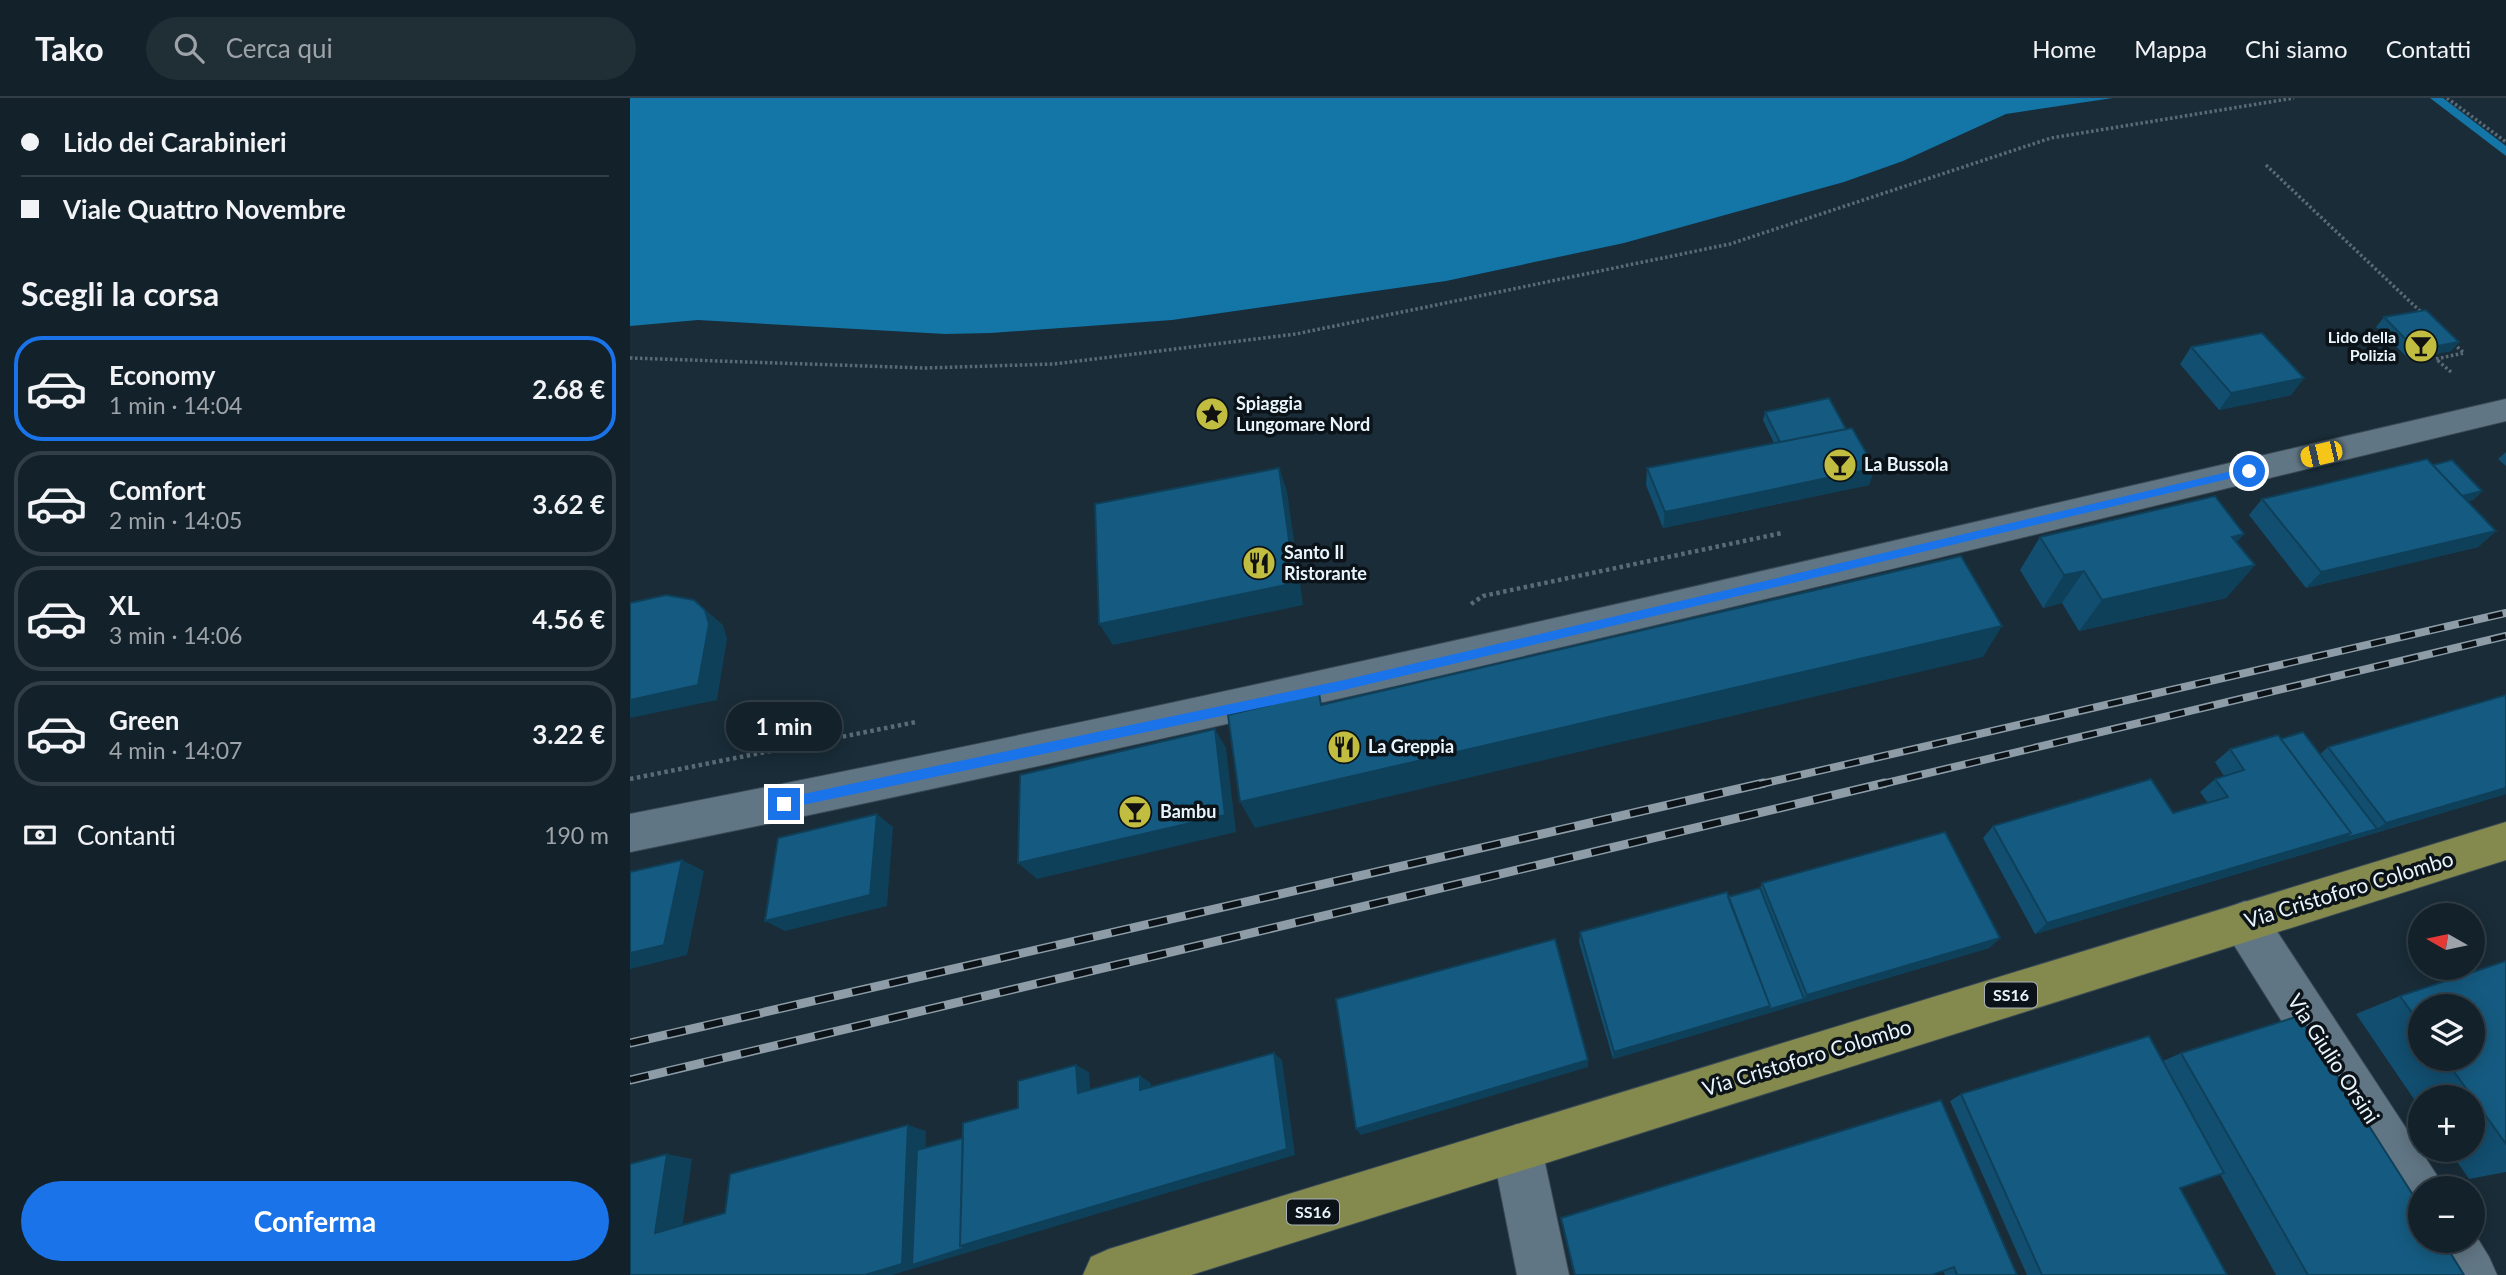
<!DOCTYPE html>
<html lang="it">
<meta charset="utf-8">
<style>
:root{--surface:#13212a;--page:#202e36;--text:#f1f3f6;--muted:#9da3a8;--line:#323e47;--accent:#1a73e8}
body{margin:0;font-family:Lato,sans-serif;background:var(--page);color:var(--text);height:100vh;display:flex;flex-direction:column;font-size:26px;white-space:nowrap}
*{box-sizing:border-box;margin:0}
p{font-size:23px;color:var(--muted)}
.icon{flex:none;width:38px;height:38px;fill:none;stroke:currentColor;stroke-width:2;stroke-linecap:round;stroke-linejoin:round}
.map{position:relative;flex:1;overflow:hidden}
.side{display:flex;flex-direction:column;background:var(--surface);width:630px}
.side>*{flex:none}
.top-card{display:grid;align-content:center;height:154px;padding:0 21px;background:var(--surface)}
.needle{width:46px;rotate:279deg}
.fabs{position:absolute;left:1778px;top:805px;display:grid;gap:14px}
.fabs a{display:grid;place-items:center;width:77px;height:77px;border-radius:50%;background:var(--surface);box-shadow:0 4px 18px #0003,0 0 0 2px var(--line);font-size:35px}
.end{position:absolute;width:32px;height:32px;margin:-16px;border:9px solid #1a73e8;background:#fff;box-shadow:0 0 0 4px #fff}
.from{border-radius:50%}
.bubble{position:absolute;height:49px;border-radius:24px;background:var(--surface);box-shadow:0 4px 18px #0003,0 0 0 2px var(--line);font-size:23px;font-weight:700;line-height:49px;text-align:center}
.car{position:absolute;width:21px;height:42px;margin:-21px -10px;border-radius:9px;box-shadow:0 0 5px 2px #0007;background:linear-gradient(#f5c518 24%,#345 0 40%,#f5c518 0 76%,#345 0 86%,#f5c518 0)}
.top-card b{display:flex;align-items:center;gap:24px;height:66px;font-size:26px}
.top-card b+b{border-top:2px solid var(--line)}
.top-card i{width:18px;height:18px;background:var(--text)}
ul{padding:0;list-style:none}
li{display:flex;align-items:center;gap:21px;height:105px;margin:0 14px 10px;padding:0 7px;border:4px solid var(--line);border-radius:28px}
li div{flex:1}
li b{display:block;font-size:26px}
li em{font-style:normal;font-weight:700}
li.on{border-color:var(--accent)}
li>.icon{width:63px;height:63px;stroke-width:1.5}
h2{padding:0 21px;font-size:32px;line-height:84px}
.pay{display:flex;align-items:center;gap:18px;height:77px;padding:0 21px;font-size:26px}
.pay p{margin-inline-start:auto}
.action{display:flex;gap:14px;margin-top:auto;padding:14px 21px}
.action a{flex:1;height:80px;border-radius:42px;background:var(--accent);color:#fff;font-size:28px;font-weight:700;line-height:80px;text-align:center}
header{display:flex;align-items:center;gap:42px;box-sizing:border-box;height:98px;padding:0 35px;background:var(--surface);border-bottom:2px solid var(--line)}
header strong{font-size:33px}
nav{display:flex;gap:38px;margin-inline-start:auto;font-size:24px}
.search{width:490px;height:63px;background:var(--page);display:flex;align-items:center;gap:18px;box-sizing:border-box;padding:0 24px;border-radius:38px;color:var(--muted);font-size:26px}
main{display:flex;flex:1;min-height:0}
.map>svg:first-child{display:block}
.water{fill:#1475a7}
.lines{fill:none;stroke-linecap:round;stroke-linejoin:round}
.stream{fill:#1475a7;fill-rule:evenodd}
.minor-casing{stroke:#3a4a54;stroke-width:2}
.primary-casing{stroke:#3a4a54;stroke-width:2}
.path-far1{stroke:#5a6b76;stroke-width:3.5;stroke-dasharray:2.5 2.5;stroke-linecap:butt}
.path{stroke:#5a6b76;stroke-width:4.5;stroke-dasharray:3.5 3.5;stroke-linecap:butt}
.minor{fill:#617685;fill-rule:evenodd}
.primary{fill:#848a4e;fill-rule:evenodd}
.rail-far1-casing{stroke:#8d9ca6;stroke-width:8}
.rail-casing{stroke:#8d9ca6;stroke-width:9}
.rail-far1{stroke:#0b1319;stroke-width:5;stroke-dasharray:15;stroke-linecap:butt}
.rail{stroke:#0b1319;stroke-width:6;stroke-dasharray:19;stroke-linecap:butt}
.wall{fill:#124e6f;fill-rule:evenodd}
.shaded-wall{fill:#0f405a}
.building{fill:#155b81;stroke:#0f405a;stroke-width:2}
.route{fill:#1a73e8}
.labels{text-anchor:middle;stroke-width:7;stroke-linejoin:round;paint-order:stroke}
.far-poi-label{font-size:16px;font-weight:bold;fill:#e9f5fd;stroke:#0b1319;text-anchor:end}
.shield{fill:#0b1319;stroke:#a6b1b9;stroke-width:2}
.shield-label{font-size:16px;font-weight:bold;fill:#e9f5fd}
.poi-label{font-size:18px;font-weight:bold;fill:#e9f5fd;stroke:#0b1319;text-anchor:start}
.near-street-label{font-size:21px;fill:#e9f5fd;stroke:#0b1319}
</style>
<header>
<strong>Tako</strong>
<div class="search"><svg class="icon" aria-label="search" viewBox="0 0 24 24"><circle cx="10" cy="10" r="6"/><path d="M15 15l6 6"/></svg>Cerca qui</div>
<nav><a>Home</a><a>Mappa</a><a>Chi siamo</a><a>Contatti</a></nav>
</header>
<main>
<section class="side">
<div class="top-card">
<b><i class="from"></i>Lido dei Carabinieri</b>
<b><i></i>Viale Quattro Novembre</b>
</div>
<h2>Scegli la corsa</h2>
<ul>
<li class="on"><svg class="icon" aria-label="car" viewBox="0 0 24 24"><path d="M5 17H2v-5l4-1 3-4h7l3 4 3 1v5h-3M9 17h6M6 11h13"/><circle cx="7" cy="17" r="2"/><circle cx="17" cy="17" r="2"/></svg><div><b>Economy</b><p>1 min · 14:04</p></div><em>2.68 €</em></li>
<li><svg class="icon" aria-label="car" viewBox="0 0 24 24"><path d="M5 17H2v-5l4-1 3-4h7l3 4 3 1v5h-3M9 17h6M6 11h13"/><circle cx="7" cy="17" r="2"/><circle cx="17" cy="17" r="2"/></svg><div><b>Comfort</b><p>2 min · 14:05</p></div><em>3.62 €</em></li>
<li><svg class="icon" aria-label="car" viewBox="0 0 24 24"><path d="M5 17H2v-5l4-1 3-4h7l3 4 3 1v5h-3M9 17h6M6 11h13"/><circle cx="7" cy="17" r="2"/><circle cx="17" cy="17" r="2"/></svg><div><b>XL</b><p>3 min · 14:06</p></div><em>4.56 €</em></li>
<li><svg class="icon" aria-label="car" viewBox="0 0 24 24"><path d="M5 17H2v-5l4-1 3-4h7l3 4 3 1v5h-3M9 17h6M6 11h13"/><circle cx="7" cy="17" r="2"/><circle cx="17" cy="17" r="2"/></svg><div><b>Green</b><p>4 min · 14:07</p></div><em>3.22 €</em></li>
</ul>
<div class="pay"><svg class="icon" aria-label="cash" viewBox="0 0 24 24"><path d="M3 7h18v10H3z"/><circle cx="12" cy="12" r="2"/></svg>Contanti<p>190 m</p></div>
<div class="action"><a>Conferma</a></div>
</section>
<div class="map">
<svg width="1876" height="1177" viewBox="0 0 1876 1177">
<rect width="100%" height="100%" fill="#192c38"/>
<!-- water -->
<path class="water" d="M0 0H1483L1376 16 1273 63 1214 84 994 145 816 183 542 222 361 235 315 236 68 222 0 228Z"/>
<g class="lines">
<!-- stream -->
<path class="stream" d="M1800 0H1813L1876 48V58Z"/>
<defs>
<path id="minor" d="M1876 301V323C1252 473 629 627 0 754V716C629 594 1252 445 1876 301Z
M1615 803 1631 809 1808 1079 1812 1090H1790V1122L1772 1115 1599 839 1593 824 1599 809Z
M887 1026 904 1034 912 1051 939 1177H887L862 1051 870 1034Z
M1843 1133 1859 1159 1867 1177H1811L1793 1143H1843Z"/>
<path id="primary" d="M1876 724V762L561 1177H453L461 1159 479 1151Z"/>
</defs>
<!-- minor casing -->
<use href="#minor" class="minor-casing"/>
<!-- primary casing -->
<use href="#primary" class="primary-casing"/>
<!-- path-far1 -->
<path class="path-far1" d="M1817 0 1876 44
M1636 67 1792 215
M0 260 295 270 424 266 666 236 1100 146 1421 40 1664 0
M1821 274 1806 261 1834 255 1824 246"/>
<!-- path -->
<path class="path" d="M841 506 853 498 1152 435
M0 681 286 624"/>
<!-- minor -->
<use href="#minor" class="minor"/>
<!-- primary -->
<use href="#primary" class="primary"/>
<defs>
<path id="rail-far1" d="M1127 687 1876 515
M1248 687 1876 538"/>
<path id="rail" d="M0 945 1134 685
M0 982 1255 685"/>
</defs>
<!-- rail-far1 casing -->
<use href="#rail-far1" class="rail-far1-casing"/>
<!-- rail casing -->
<use href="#rail" class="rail-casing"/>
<!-- rail-far1 -->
<use href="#rail-far1" class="rail-far1"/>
<!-- rail -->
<use href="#rail" class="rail"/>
</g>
<!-- wall -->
<path class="wall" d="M1754 219 1829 244 1821 253 1779 261 1746 229Z
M1561 249 1674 280 1661 297 1589 312 1550 266Z
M1135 314 1245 370 1239 387 1033 430 1016 387 1017 370 1144 345 1133 322Z
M1876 354V368L1868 361Z
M1852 393 1843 402 1837 403 1866 433 1848 449 1676 490 1619 417 1632 401Z
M1410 439 1607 445 1625 467 1596 500 1449 533 1432 505 1413 510 1390 472Z
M1651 641 1690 656 1698 649 1876 696 1405 836 1353 740 1363 728 1543 715 1578 705 1570 694 1585 681 1594 678 1585 664 1600 651Z
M1132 785 1370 840 1359 850 983 961 949 844 950 834 1098 799 1130 790Z
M1876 863V1074L1839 1081 1819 1052H1843V999H1790V1010L1726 916 1770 898ZM1790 908 1843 961H1790Z
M1551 955 1834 1177H1646L1590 1076 1550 1090 1597 1177H1397L1320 1003 1331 996 1533 963Z
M931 1120 1387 1177H1315L1313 1173 1302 1177H944Z"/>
<!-- shaded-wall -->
<path class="shaded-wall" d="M1829 244 1821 253 1779 261 1786 252Z
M1674 280 1661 297 1589 312 1601 295Z
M649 370 657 393 673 507 483 547 469 526Z
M1245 370 1239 387 1033 430 1035 414Z
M1852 393 1843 402 1814 409 1823 400Z
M1866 433 1848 449 1676 490 1691 474Z
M1614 436 1586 469 1602 439Z
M1625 467 1596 500 1449 533 1472 502Z
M1454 473 1432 505 1413 510 1434 477Z
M64 502 93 527 97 541 87 602 0 620V602Z
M1372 528 1353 559 625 730 610 704Z
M585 631 596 650 606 734 407 781 388 765Z
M1876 690V696L1737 737 1756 725Z
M247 716 263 729 257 808 155 833 135 823Z
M1747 731 1737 737 1405 836 1417 825 1721 735Z
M52 762 74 773 57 857 0 871V855Z
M1370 840 1359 850 983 961 984 954 1140 908 1174 901 1177 897Z
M644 955 652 962 665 1057 262 1177H235L278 1027 296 1033 292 1164 350 1040Z
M958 962V969L731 1037 726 1031Z
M446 967 459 974 461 1002 448 995Z
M510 978 521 985 522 999 510 992Z
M37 1056 62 1061 51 1138 25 1135Z"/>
<!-- building -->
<path class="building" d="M1796 212 1829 244 1786 252 1754 219Z
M1632 235 1674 280 1601 295 1561 249Z
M1199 300 1216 331 1150 344 1135 314Z
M1222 330 1245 370 1035 414 1017 370Z
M1797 361 1866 433 1691 474 1632 401Z
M1822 362 1852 393 1832 398 1803 367Z
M649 370 665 485 469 526 465 406Z
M1585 398 1614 436 1602 439 1625 467 1472 502 1454 473 1434 477 1410 439Z
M1331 458 1372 528 610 704 598 617 689 595 691 607Z
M36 497 64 502 75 512 79 526 68 587 0 602V505Z
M1876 597V690L1756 725 1698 649Z
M585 631 595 717 388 765 390 677Z
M1673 634 1747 731 1712 741 1721 735 1651 641Z
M1648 637 1721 735 1417 825 1363 728 1521 681 1543 715 1598 699 1585 681 1614 672 1600 651Z
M247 716 240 797 135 823 148 740Z
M1315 734 1370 840 1177 897 1132 785Z
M52 762 34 847 0 855V774Z
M1130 790 1174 901 1137 912 1140 908 1098 799Z
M1097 794 1140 908 984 954 950 834Z
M925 841 958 962 726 1031 706 901Z
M1876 863V1046L1815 961H1843V908H1790V926L1770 898Z
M1669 918 1790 1108V1143H1813L1834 1177H1678L1551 955Z
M1519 938 1594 1075 1550 1090 1597 1177H1412L1331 996Z
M644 955 657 1051 330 1148 333 1025 388 1010V983L446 967 448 995 510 978V992Z
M1311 1002 1387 1177H1327L1324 1169 1302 1177H945L931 1120Z
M278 1027 272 1166 235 1177H0V1066L37 1056 25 1135 95 1115 100 1076Z
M333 1040 330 1148 338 1149 282 1167 287 1052Z"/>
<!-- route -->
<path class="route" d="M1619 369 1624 373 1623 375 714 592 154 711 148 706 154 700 714 582Z"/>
<!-- icons -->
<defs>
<symbol id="bar-disc" viewBox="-11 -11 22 22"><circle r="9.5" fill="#c1bd40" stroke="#0b1319"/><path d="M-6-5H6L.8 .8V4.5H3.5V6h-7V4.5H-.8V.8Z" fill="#111"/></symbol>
<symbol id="sight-disc" viewBox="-11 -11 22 22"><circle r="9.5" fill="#c1bd40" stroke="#0b1319"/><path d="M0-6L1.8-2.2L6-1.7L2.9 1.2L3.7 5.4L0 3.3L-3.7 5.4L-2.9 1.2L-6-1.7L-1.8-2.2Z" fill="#111"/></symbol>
<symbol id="restaurant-disc" viewBox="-11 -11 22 22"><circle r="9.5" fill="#c1bd40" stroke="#0b1319"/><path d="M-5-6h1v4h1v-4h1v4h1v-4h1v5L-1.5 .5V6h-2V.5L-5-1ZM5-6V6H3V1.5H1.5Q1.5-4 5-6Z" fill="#111"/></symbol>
</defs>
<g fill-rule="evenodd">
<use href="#bar-disc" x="1772" y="229" width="38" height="38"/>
<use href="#sight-disc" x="563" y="297" width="38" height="38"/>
<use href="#bar-disc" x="1191" y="348" width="38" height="38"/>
<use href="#restaurant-disc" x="610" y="446" width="38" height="38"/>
<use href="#restaurant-disc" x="695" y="630" width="38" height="38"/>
<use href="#bar-disc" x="486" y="695" width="38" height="38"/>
</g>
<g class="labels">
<!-- far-poi labels -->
<g class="far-poi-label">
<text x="1766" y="245">Lido della<tspan x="1766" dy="18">Polizia</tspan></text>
</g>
<!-- shield labels -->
<g class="shield">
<rect x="1355" y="884.5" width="52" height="25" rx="5"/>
<rect x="657" y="1101.5" width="52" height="25" rx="5"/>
</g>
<g class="shield-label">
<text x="1381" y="903">SS16</text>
<text x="683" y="1120">SS16</text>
</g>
<!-- poi labels -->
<g class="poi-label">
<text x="606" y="312">Spiaggia<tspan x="606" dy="21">Lungomare Nord</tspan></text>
<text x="1234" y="373">La Bussola</text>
<text x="654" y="461">Santo Il<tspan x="654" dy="21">Ristorante</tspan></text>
<text x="738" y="655">La Greppia</text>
<text x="530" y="720">Bambu</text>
</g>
<!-- near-street labels -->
<g class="near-street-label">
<text transform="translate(1719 792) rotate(-17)" y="7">Via Cristoforo Colombo</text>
<text transform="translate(1177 960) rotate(-17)" y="7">Via Cristoforo Colombo</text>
<text transform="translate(1703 961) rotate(57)" y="7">Via Giulio Orsini</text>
</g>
</g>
</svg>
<div class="fabs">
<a><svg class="needle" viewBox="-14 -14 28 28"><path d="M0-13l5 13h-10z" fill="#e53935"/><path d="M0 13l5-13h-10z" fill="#9da3a8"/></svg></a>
<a><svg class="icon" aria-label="layers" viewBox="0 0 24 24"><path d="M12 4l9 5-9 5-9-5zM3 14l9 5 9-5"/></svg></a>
<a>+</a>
<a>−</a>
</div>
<i class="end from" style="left:1619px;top:373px"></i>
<i class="end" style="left:154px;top:706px"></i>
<div class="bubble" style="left:96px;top:604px;width:116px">1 min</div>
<i class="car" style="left:1691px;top:356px;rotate:257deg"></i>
</div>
</main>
